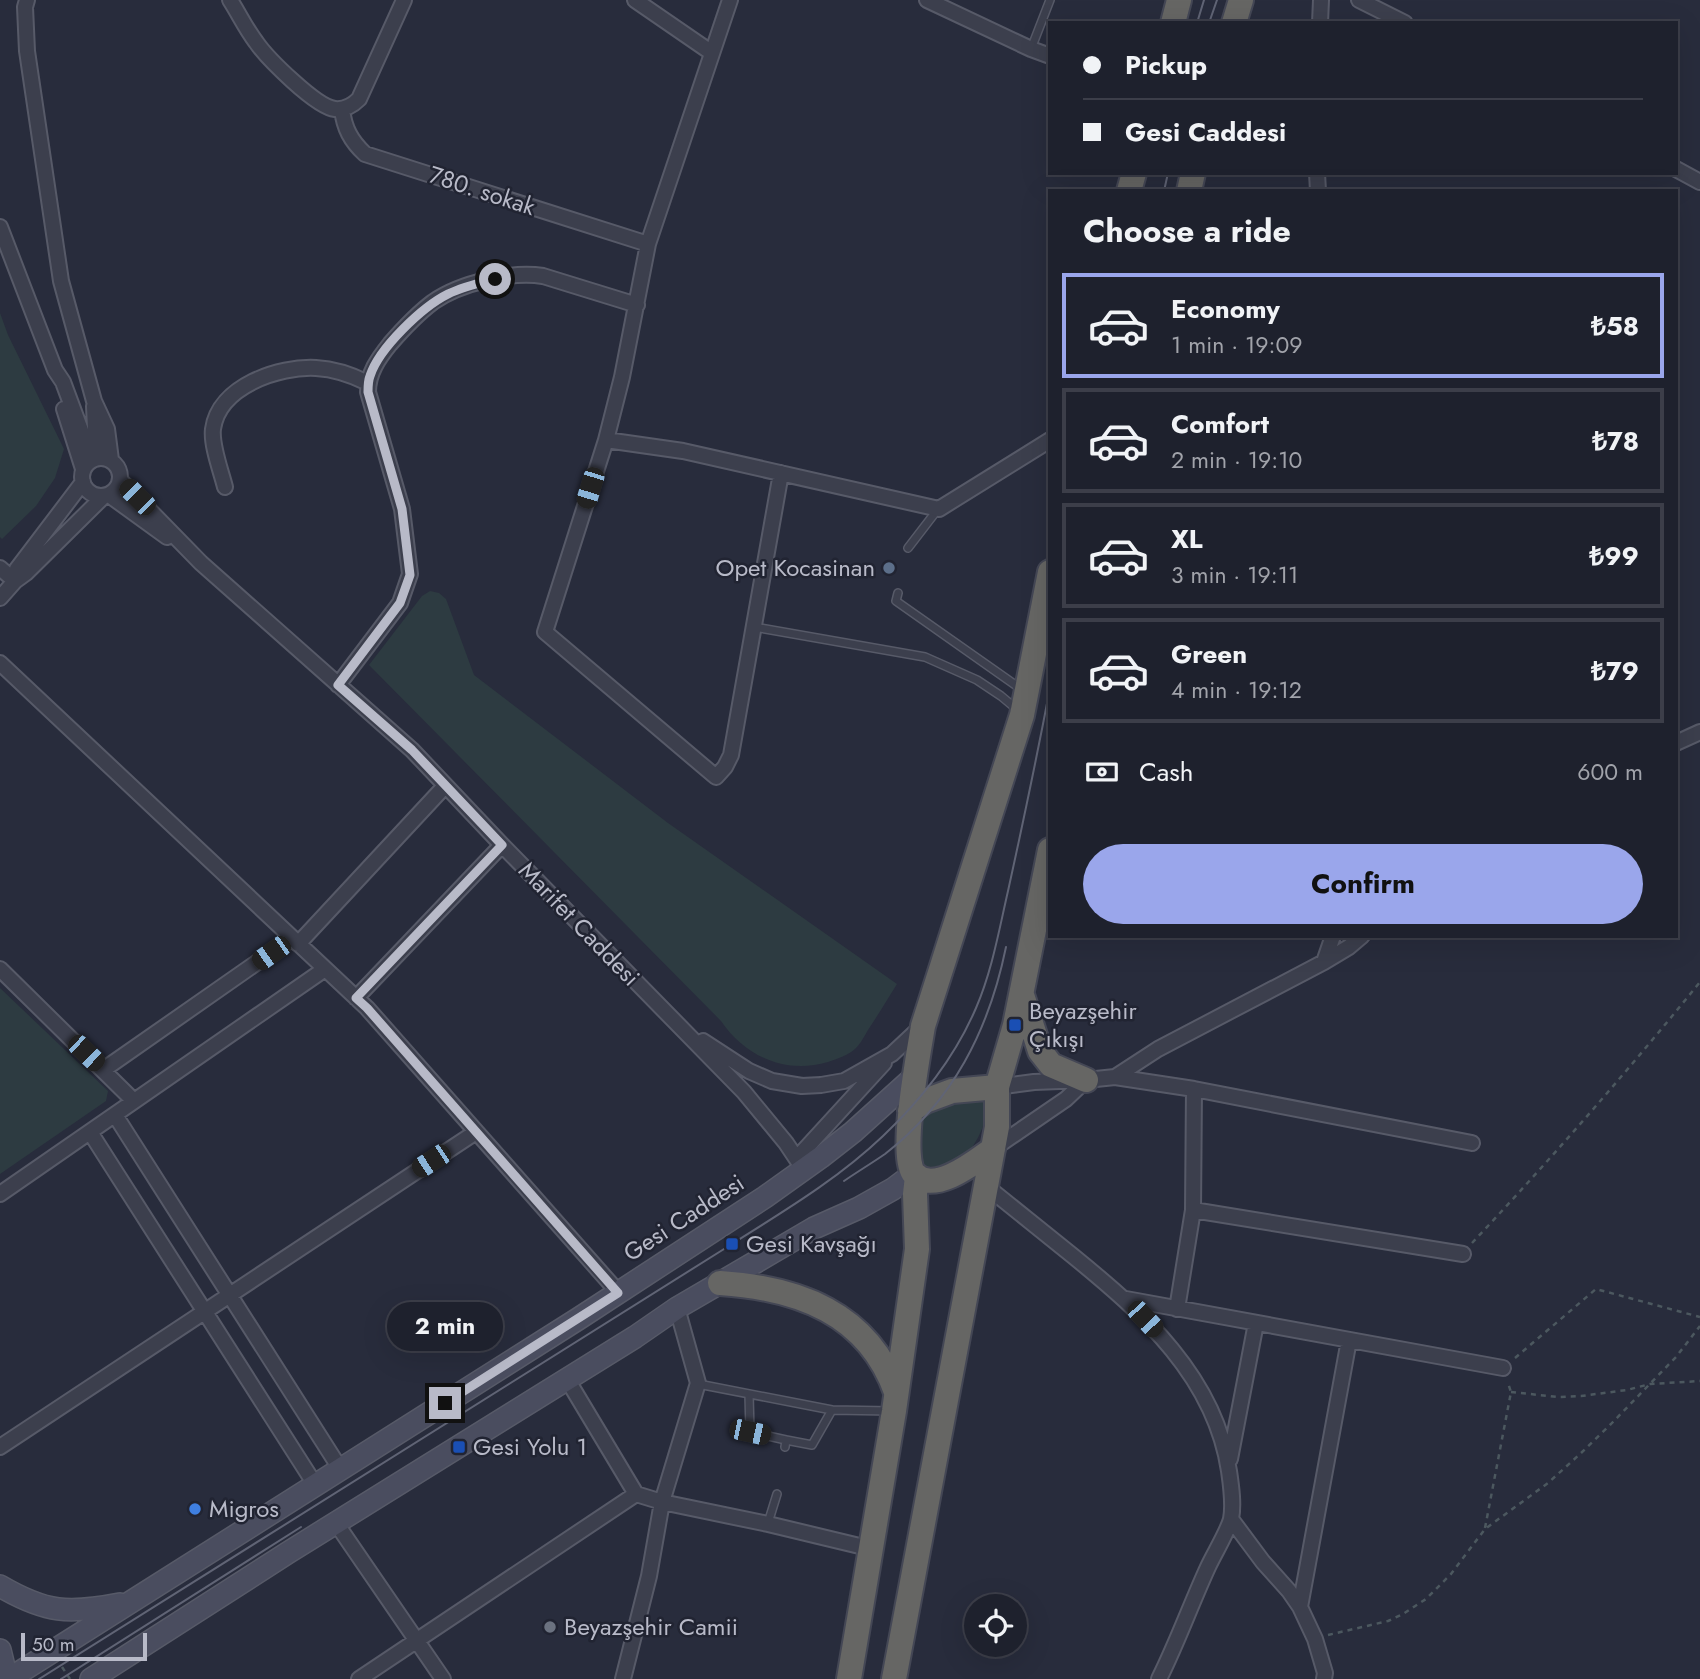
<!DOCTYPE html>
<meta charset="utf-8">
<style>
:root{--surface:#1e212d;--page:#262935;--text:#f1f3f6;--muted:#a1a3aa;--line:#3c3e49;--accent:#9aa6eb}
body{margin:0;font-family:Jost,sans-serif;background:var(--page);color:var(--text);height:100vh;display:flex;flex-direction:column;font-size:26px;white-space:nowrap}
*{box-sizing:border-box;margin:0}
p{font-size:23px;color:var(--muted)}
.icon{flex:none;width:38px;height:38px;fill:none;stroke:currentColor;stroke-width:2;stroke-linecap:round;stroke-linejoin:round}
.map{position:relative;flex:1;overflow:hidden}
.side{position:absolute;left:1048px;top:189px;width:630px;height:749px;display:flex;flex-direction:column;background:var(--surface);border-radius:0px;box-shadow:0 7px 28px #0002,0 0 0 2px var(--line)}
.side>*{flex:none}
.top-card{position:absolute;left:1048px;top:21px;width:630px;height:154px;border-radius:0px;box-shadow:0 7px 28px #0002,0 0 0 2px var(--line);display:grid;align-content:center;height:154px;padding:0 35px;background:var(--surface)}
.controls{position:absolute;left:964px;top:1594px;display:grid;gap:14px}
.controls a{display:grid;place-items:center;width:63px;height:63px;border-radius:50%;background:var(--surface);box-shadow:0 7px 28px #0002,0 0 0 2px var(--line);font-size:35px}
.scale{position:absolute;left:21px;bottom:18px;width:126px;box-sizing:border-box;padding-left:7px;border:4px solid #b8bac8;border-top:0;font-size:19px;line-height:24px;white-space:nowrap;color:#b8bac8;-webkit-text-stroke:5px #212432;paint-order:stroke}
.end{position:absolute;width:32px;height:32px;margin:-16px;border:9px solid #b8bac8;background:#111;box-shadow:0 0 0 4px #111}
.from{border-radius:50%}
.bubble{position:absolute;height:49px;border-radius:24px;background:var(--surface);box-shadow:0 7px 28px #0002,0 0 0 2px var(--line);font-size:23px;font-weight:700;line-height:49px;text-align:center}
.car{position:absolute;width:21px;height:42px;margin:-21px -10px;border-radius:9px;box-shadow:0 0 5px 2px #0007;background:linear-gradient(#222 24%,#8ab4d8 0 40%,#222 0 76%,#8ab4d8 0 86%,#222 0)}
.top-card b{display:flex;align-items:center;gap:24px;height:66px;font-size:26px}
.top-card b+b{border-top:2px solid var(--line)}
.top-card i{width:18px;height:18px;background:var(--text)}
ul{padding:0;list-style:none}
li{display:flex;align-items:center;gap:21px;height:105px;margin:0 14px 10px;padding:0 21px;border:4px solid var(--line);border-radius:0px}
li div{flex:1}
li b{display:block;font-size:26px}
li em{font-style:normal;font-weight:700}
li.current{border-color:var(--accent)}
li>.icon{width:63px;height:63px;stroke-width:1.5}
h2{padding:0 35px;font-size:32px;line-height:84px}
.pay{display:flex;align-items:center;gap:18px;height:77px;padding:0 35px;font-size:26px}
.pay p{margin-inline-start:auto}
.primary-button{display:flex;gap:14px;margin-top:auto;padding:14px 35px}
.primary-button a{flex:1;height:80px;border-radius:42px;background:var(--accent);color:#111;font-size:28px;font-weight:700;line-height:80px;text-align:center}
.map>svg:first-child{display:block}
.green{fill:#2d3b41}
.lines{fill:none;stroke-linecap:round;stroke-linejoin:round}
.service-casing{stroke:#575a68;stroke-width:10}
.minor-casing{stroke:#575a68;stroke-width:18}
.secondary-casing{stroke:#575a68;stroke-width:24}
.trunk-casing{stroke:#444755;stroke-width:28}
.path{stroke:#4c585f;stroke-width:2.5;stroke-dasharray:5 5;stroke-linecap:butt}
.service{stroke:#3c3f4d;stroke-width:7}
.minor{stroke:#3c3f4d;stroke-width:14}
.secondary{stroke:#4a4d5f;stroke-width:21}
.trunk{stroke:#666664;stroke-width:24}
.tram{stroke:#606475;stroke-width:2}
.route{stroke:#b8bac8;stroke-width:9}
.service-dot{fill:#5c6f8a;stroke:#212432;stroke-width:2.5}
.transit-dot{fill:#1a4fb4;stroke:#212432;stroke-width:2.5}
.shop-dot{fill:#3f7fe0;stroke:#212432;stroke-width:2.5}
.worship-dot{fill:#6b7280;stroke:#212432;stroke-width:2.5}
.labels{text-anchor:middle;stroke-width:5;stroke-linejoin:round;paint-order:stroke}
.street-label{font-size:24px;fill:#b8bac8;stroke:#212432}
.poi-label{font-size:24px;fill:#b8bac8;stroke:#212432;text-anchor:start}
</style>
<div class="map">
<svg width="1700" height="1679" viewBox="0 0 1700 1679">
<rect width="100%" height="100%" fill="#282c3c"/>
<!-- green -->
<path class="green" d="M0 313 8 335 64 449 55 478 36 506 2 539 0 537Z
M430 591 439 593 446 599 474 675 668 823 897 984C887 1000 878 1015 868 1030 865 1035 861 1043 856 1048 849 1055 837 1059 828 1062 785 1075 745 1056 721 1021L369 665 422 596Z
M0 988 108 1091 106 1101 0 1174Z
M978 1099C980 1100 982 1100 983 1102 993 1112 976 1145 968 1152 956 1162 936 1171 922 1165L917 1120 923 1108Z"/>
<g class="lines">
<defs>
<path id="service" d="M1031 49 1050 0
M908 548 938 509
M898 593 896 601 1021 689
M754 627 925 657 977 680 1001 696 1019 711
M698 1384 832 1410
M749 1394 750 1432 786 1440
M785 1447 786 1440 812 1445 832 1410 891 1411
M768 1523 777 1494"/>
<path id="minor" d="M27 0 25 7 27 51 61 281 94 401 107 429 111 460
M230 0C239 14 246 29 256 42 267 58 316 107 335 109 345 110 353 105 359 99L404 0
M635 0 712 53
M730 0 648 244 622 377 606 440 683 451 939 509 1050 440
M927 0 1031 49 1050 56
M1359 0 1405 23
M1320 23 1321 0
M342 109C344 128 351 141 365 154L648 244
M1676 169 1700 182
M1317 173 1318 191
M0 227 55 370 63 382 92 460
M94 406 95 428 98 458
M64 409 83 469
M606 440 545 632 716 777 725 767 731 755 781 473
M82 477a19 19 0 1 1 38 0a19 19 0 1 1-38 0Z
M121 481 201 563 412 750 502 845 744 1092 786 1143 804 1170
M225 487C221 471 211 445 213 429 219 386 279 366 316 368 335 369 352 375 368 383
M109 495 167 537
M0 568 15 581
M15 579 17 569 83 482
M0 598 15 581 26 573 103 497
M0 663 367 1008 618 1292
M338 685 400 603 410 574 402 509 368 392C368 373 378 359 390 344 403 329 417 314 433 302 460 283 511 271 543 276L637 305
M1676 743 1700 732
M298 944 445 786
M1324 962 1333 936
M0 969 134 1101
M356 998 502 845
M703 1041 749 1071 772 1081 802 1086 821 1085 844 1081 892 1054 922 1026
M103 1070 292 938
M1115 1077 1158 1049 1324 962 1349 947 1362 936
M997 1087 1034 1082 1086 1080 1115 1077 1194 1089 1472 1143
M115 1115 341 1470
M90 1132 316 1486
M993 1149 1066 1099 1086 1080
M797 1158 884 1063
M986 1186C1015 1209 1044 1233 1073 1256 1143 1313 1215 1377 1229 1471 1231 1485 1234 1504 1231 1519 1228 1531 1214 1554 1208 1567 1191 1604 1177 1643 1159 1679
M0 1194 325 969
M1193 1210 1194 1089
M1126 1299 1503 1368
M677 1308 698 1383 662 1502 768 1524 872 1549
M1177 1309 1193 1210 1463 1254
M567 1379 636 1494 662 1502 649 1576 623 1679
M0 1447 476 1132
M1230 1459 1256 1323
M1231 1519 1263 1562 1289 1591 1300 1607 1315 1639 1325 1673 1324 1679
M336 1523 443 1679
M1300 1607 1349 1340
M359 1679 636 1494"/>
<path id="secondary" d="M0 1586C46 1613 69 1614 120 1604
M0 1650 7 1679
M9 1679 578 1319 765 1197 821 1157 853 1132 914 1077
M91 1679 289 1552 635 1337 677 1308 773 1252 814 1228 859 1208 893 1189 913 1174"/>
<path id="trunk" d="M1173 23 1179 0
M1234 23 1241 0
M1129 191 1134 173
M1189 191 1193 173
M1022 995 1040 1051 1051 1065 1086 1080
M910 1111 925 1101 952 1091 997 1087
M993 1149C976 1161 936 1194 915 1175 898 1160 919 1051 923 1026L1022 715 1050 572
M720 1283C798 1288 868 1313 896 1392
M849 1679 894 1411 917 1249 915 1194 917 1176
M894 1679 997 1127V1087L1015 1025 1050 850"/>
</defs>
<!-- service casing -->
<use href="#service" class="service-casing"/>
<!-- minor casing -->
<use href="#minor" class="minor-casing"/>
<!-- secondary casing -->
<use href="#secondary" class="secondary-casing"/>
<!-- trunk casing -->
<use href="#trunk" class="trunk-casing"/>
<!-- path -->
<path class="path" d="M1472 1243C1551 1159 1627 1072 1700 982
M1515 1358 1596 1289 1700 1317
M1511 1392 1558 1397 1581 1396 1627 1390 1650 1384 1700 1381
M1485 1528 1511 1392 1508 1383
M1328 1635 1388 1621 1403 1614 1426 1599 1451 1574 1485 1529 1548 1483 1580 1454 1611 1424 1676 1357 1700 1326
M62 1667 70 1679"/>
<!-- service -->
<use href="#service" class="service"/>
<!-- minor -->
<use href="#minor" class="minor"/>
<!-- secondary -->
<use href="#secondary" class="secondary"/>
<!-- trunk -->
<use href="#trunk" class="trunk"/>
<!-- tram -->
<path class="tram" d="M1197 23 1204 0
M1209 23 1217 0
M1164 191 1168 173
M844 1181C857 1172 872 1163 885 1154 953 1101 989 1030 1006 947
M39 1679 732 1244C784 1211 838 1179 883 1136 921 1100 955 1057 976 1008 992 971 999 930 1008 891 1023 823 1037 756 1050 688
M61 1679 301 1527"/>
</g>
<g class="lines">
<!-- route -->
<path class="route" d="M445 1403 618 1293 367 1008 356 998 502 845 412 750 338 685 400 603 410 575 402 509 368 392C368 387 368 381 370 376 379 348 422 307 448 294 462 287 479 283 495 279"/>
</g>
<!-- markers -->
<circle class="service-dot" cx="889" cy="568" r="7"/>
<g class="transit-dot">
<rect x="1008" y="1018" width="14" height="14" rx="3.5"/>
<rect x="725" y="1237" width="14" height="14" rx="3.5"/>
<rect x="452" y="1440" width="14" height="14" rx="3.5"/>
</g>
<circle class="shop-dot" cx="195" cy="1509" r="7"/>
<circle class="worship-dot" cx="550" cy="1627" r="7"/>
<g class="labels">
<!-- street labels -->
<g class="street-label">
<text transform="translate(482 191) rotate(18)" y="8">780. sokak</text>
<text transform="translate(579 924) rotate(46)" y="8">Marifet Caddesi</text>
<text transform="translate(684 1218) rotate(-33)" y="8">Gesi Caddesi</text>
</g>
<!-- poi labels -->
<g class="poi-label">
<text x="875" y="576" text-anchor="end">Opet Kocasinan</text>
<text x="1029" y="1019">Beyazşehir<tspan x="1029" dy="28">Çıkışı</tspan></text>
<text x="746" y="1252">Gesi Kavşağı</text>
<text x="473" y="1455">Gesi Yolu 1</text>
<text x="209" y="1517">Migros</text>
<text x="564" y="1635">Beyazşehir Camii</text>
</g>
</g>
</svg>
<div class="controls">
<a><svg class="icon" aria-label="locate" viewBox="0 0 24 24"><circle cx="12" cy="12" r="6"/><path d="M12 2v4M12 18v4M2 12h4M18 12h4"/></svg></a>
</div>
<div class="scale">50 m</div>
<i class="end from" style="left:495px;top:279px"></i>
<i class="end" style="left:445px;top:1403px"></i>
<div class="bubble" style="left:387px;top:1302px;width:116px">2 min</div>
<i class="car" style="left:590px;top:488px;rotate:197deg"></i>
<i class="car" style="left:137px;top:497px;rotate:315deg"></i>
<i class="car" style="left:271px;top:953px;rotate:235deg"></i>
<i class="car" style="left:86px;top:1053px;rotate:134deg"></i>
<i class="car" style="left:431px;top:1161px;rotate:237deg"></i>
<i class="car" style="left:1145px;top:1319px;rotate:137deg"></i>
<i class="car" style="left:750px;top:1432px;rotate:102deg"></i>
<div class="top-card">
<b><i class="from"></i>Pickup</b>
<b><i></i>Gesi Caddesi</b>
</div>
<section class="side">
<h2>Choose a ride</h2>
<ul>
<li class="current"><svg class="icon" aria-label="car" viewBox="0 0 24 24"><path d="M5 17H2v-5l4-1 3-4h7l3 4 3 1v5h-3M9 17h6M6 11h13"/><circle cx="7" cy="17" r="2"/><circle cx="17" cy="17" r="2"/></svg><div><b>Economy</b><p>1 min · 19:09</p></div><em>₺58</em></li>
<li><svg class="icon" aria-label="car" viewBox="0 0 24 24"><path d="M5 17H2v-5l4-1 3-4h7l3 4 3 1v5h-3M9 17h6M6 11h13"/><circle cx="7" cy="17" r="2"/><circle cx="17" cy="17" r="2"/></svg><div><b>Comfort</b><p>2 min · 19:10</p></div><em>₺78</em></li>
<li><svg class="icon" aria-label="car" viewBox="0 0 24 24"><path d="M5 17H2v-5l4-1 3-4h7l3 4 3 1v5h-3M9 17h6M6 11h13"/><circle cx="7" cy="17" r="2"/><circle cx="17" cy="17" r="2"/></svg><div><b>XL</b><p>3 min · 19:11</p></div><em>₺99</em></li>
<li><svg class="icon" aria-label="car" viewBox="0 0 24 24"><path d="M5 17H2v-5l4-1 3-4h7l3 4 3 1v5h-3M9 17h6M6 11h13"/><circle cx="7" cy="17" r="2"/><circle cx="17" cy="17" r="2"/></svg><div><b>Green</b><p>4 min · 19:12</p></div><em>₺79</em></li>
</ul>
<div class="pay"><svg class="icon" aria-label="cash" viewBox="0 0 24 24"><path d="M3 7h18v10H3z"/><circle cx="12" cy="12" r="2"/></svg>Cash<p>600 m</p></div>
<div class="primary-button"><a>Confirm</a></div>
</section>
</div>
